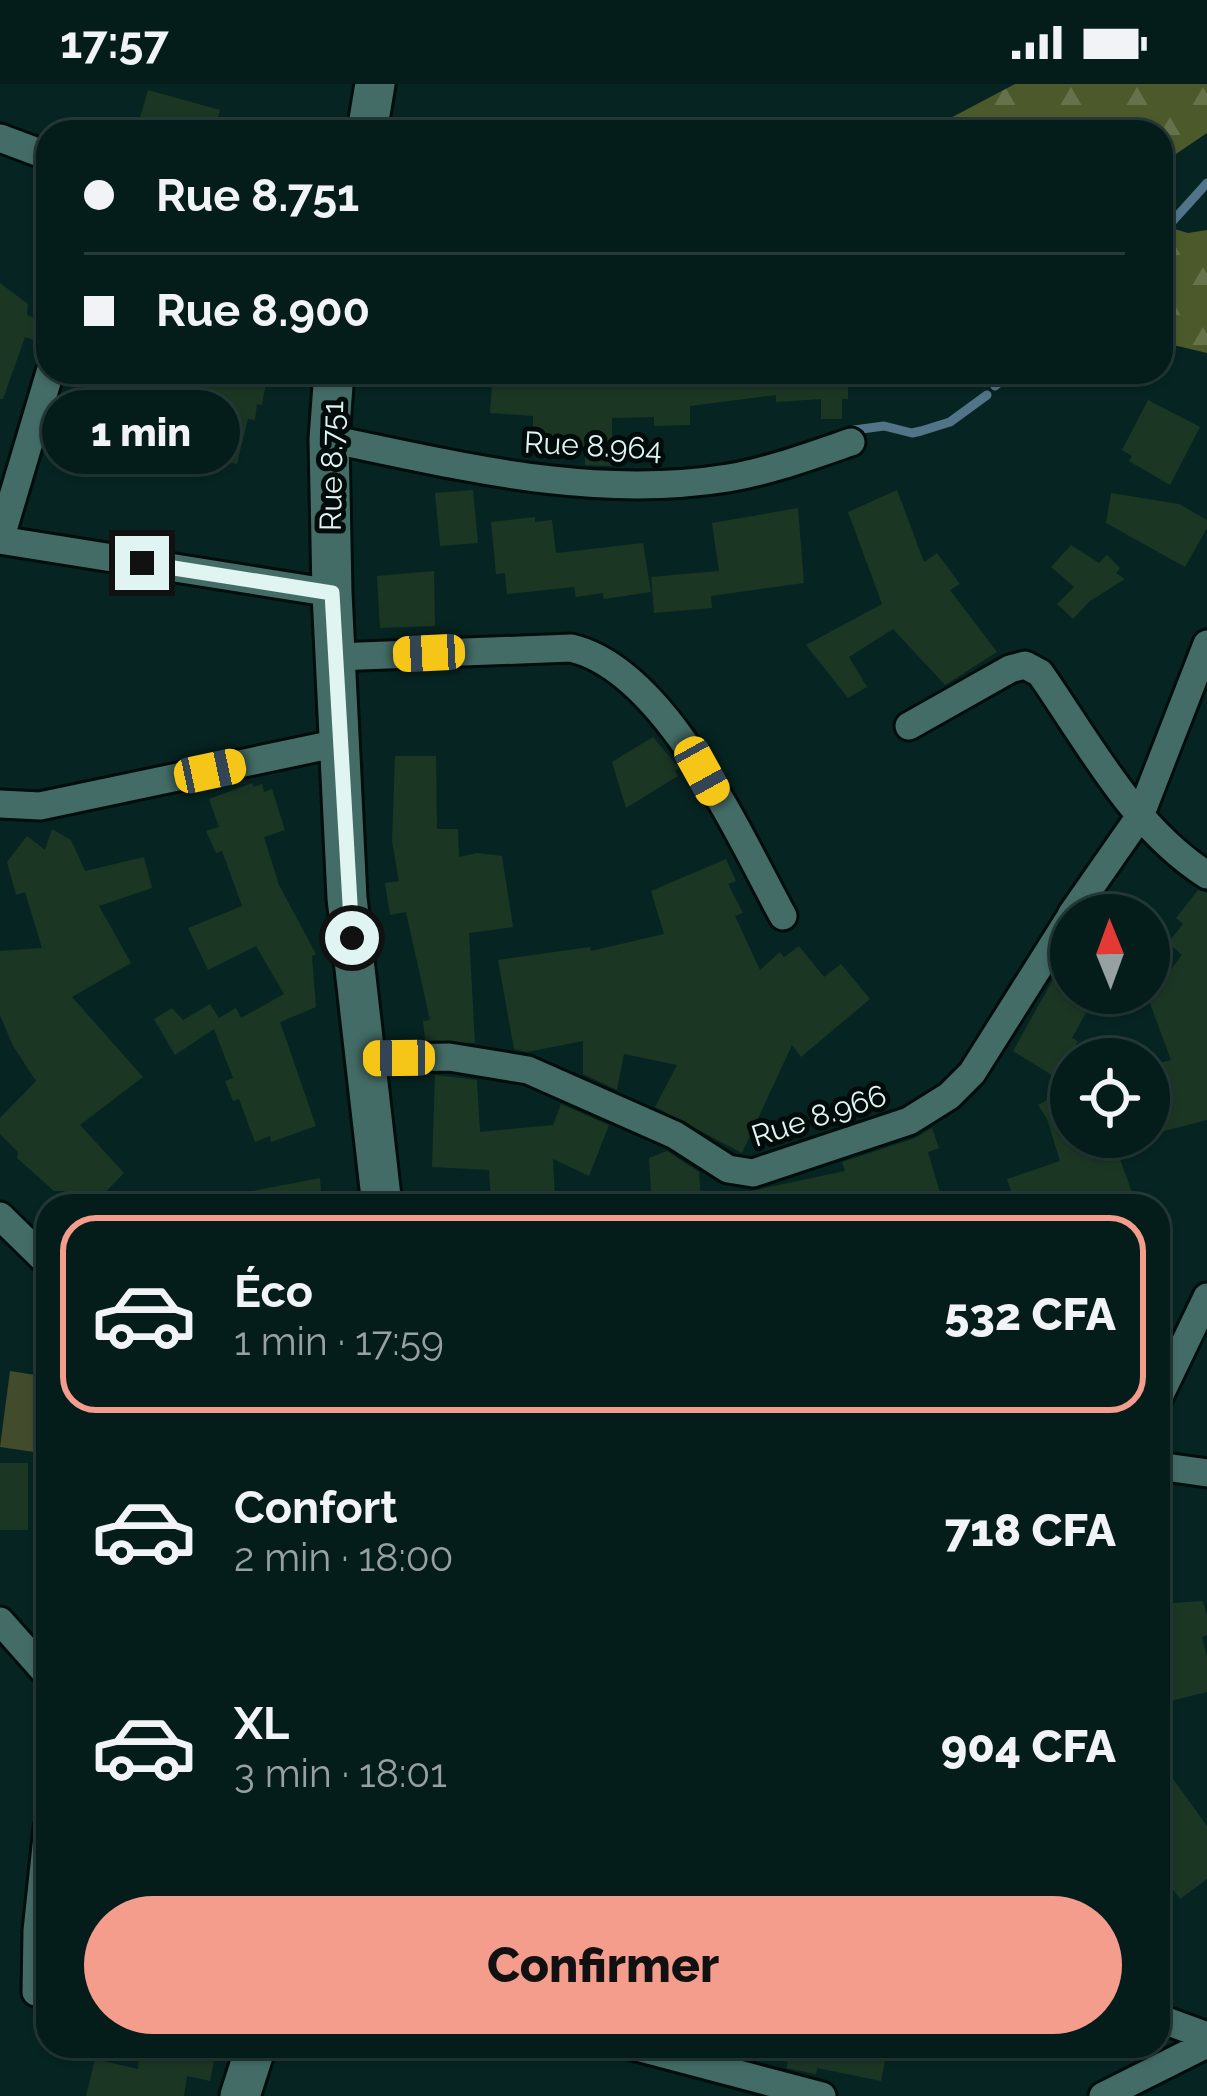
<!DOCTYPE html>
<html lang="fr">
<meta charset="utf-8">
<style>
:root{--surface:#041c1a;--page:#122927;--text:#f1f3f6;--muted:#97a1a2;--line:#253a39;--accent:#f49d8d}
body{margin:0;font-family:Raleway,sans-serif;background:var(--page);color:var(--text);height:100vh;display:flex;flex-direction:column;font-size:45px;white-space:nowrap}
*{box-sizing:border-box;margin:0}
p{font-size:39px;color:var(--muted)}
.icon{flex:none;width:66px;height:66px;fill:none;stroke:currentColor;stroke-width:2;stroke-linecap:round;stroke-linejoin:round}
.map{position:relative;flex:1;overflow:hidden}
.drawer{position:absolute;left:36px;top:1110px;width:1134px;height:864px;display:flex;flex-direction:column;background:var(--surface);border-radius:36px;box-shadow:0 3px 9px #0004,0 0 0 3px var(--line)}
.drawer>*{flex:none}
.guide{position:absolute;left:36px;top:36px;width:1137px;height:264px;border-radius:36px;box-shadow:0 3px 9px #0004,0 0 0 3px var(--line);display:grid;align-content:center;height:264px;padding:0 48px;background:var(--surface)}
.needle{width:78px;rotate:359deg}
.tools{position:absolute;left:1050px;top:810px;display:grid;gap:24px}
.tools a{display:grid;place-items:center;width:120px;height:120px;border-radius:50%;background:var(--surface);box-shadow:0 3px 9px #0004,0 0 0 3px var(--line);font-size:60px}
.end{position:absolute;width:54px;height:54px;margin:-27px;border:15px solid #e0f5f2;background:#111;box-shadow:0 0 0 6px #111}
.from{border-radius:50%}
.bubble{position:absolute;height:84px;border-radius:42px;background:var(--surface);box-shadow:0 3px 9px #0004,0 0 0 3px var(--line);font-size:39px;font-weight:800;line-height:84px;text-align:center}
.car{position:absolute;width:36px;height:72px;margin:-36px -18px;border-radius:15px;box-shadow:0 0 9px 3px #0007;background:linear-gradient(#f5c518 24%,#345 0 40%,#f5c518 0 76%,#345 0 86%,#f5c518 0)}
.guide b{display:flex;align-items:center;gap:42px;height:114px;font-size:45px}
.guide b+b{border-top:3px solid var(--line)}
.guide i{width:30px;height:30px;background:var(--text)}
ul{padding:21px 0 0;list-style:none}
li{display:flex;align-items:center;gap:36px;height:198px;margin:0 24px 18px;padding:0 24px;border:6px solid transparent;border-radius:36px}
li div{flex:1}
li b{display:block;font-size:45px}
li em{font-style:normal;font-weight:800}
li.selected{border-color:var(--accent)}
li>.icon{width:108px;height:108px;stroke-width:1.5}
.button{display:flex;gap:24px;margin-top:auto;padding:24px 48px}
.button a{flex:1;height:138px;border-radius:72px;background:var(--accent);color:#111;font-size:48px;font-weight:800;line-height:138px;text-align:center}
.status{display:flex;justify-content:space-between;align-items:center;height:84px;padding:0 60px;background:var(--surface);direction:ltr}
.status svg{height:33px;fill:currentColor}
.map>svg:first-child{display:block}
.green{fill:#424c2d}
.forest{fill:url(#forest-firs)}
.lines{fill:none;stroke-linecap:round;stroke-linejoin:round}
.stream{stroke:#517489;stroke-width:9}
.building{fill:#1c3624}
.minor-casing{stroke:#000d0b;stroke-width:33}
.secondary-casing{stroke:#000d0b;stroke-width:45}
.minor{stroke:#446c66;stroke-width:27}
.secondary{stroke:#446c66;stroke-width:39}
.route{stroke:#e0f5f2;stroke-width:15}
.labels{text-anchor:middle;stroke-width:10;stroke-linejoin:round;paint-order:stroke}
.street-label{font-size:30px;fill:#e0f5f2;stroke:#010c0a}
</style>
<div class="status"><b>17:57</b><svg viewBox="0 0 49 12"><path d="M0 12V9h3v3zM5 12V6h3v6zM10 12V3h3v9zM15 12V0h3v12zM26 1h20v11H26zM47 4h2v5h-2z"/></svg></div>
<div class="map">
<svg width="1207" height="2012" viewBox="0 0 1207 2012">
<defs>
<pattern id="forest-firs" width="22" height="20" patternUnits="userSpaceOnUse" patternTransform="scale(3)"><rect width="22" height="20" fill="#4c5a2b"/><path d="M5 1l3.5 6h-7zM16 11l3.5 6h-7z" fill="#66724a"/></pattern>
</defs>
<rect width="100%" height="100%" fill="#062522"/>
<!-- green -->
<path class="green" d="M10 1287 48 1293V1370L0 1363Z"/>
<!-- forest -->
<path class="forest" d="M1015 0H1207V49L1161 80V48H924Z
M1161 141 1188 149 1207 146V269L1161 258Z"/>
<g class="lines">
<!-- stream -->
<path class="stream" d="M1161 150 1207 99
M995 302 1013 288
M854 346 884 342 912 349 921 347 950 338 987 311"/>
</g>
<!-- building -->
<path class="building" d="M148 6 220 26 214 48H136Z
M0 199 28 220 27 231 40 236 33 256 25 253 3 315H0Z
M113 288H136L164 296 165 289 187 295 188 288H268L262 321 257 320 255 336 248 335 237 380 146 365 148 356 96 342Z
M493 288H848V315H842V335H821V315L776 318V311L690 322V341L654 342V333L612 334V382L585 381V363L533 364V332L490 329Z
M1148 316 1200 343 1170 401 1129 377 1132 372 1122 366Z
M473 406 478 459 440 462 435 409Z
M897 406 924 478 937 469 960 500 950 506 997 568 945 601 893 545 849 573 867 603 848 614 806 561 882 520 848 428Z
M1111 409 1179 420 1207 436V444L1185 483 1106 439Z
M798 424 804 499 711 512 712 524 654 529 651 493 719 487 712 439Z
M535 433V438L552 436 556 469 643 459 651 508 604 515 603 509 576 513 574 503 507 510 505 489 496 490 491 438Z
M1071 461 1099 479 1107 471 1120 484 1116 489 1125 495 1090 517 1073 535 1057 520 1074 503 1051 483Z
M434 487 435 542 380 544 377 492Z
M653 653 679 684 675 687 678 692 626 724 612 678Z
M395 672H436L437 745H458L459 773 477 769 502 772 513 843 469 849 475 959 425 956 423 937 430 936 406 828 390 831 385 799 399 797 392 757Z
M252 699 254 703 262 700 264 708 272 705 285 746 264 753 279 801 316 870 312 872 316 923 280 938 316 1042 271 1058 270 1052 255 1058 239 1015 233 1017 225 997 233 994 214 945 175 971 154 935 172 924 183 936 210 920 219 934 236 924 241 934 284 910 256 862 208 886 188 844 242 822 222 767 216 769 206 747 219 743 209 715Z
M52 745 71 756 85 787 144 773 152 804 99 822 131 879 72 913 143 993 80 1041 124 1089 92 1122H78L64 1107H54L17 1074 18 1068 0 1050V1034L36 997 13 962 0 931V867L42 864 25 808 16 811 7 778 27 752 45 766Z
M726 775 736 797 728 800 743 829 735 832 760 886 780 868 784 873 799 862 824 893 841 880 870 915 801 973 792 961 742 1069 655 1023 677 981 624 970 617 1006 583 990V957L527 968 514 965 498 876 590 863 591 867 664 850 651 807Z
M1198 806 1207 809V1036L1149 1051V982L1171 976 1148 914 1182 871 1168 859 1183 840 1176 834Z
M1055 892 1071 899V909H1097L1072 954 1078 957 1058 995 1013 967Z
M435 991 477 996 480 1048 553 1041 561 1020 609 1041 589 1092 553 1075 555 1113 491 1117 489 1086 432 1083Z
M1071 1003V1053H1112L1137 1122H1016L1007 1095 1060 1077 1047 1035 1038 1021Z
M932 1044 939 1064 928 1068 944 1122H728L727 1112 845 1087 842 1078 915 1054Z
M667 1067 699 1088 701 1116 661 1118 660 1108 651 1109 649 1074Z
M320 1094 322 1122H233L232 1111Z
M0 1379H28V1446H0Z
M1203 1517 1207 1532V1551L1202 1553 1207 1573V1608L1167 1618 1158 1580V1520Z
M1158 1674 1207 1742V1795L1180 1815 1158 1785Z
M140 1962H217L210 1997 187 1992 184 2012H86L95 1975 138 1985Z
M762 1962H888L881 1997 817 1984 816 1990 786 1984 788 1978 761 1972Z"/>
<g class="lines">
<defs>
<path id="minor" d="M0 54 48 72
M50 288 0 456 332 509
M329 355C461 382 592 416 728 394 770 387 810 372 851 358
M335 573 571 564C666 586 739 752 783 832
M909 642 1010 585 1025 581 1040 589C1089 659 1133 744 1207 791
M0 720 40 722 339 659
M1071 831 1140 732 1207 560
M366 975 449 973 528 986 675 1051 728 1085 753 1089 909 1037 949 1012 972 989 1071 832
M0 1132 48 1179
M1158 1315 1207 1213
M1158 1382 1207 1389
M0 1537 48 1591
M36 1908 37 1847 48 1743
M1158 1934 1207 1952
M633 1962 822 2012
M1103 2012 1207 1960"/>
<path id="secondary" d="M367 48 375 0
M334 288 329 355 332 509 347 814 382 1122
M240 2012 256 1962"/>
</defs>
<!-- minor casing -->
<use href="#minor" class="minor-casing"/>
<!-- secondary casing -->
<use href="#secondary" class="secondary-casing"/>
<!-- minor -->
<use href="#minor" class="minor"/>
<!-- secondary -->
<use href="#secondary" class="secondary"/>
</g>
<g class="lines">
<!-- route -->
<path class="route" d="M142 479 332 509 352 854"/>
</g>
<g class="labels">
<!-- street labels -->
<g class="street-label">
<text transform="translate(593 362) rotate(3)" y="10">Rue 8.964</text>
<text transform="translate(332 382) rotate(-89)" y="10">Rue 8.751</text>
<text transform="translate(819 1032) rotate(-18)" y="10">Rue 8.966</text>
</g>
</g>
</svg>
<div class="tools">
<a><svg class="needle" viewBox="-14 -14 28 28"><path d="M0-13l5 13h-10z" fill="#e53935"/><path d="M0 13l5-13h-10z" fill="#97a1a2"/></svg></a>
<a><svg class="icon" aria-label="locate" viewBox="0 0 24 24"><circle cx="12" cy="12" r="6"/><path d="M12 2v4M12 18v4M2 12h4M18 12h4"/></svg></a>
</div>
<i class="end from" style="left:352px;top:854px"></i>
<i class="end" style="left:142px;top:479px"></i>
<div class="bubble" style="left:42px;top:306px;width:198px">1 min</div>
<i class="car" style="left:429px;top:569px;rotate:267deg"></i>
<i class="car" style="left:210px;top:687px;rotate:78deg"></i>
<i class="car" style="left:702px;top:687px;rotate:151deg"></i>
<i class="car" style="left:399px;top:974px;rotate:269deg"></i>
<div class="guide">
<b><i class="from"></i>Rue 8.751</b>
<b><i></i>Rue 8.900</b>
</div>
<section class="drawer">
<ul>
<li class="selected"><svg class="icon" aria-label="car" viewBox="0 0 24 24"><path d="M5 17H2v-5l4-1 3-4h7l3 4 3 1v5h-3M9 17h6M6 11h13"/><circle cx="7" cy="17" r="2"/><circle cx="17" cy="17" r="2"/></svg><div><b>Éco</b><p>1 min · 17:59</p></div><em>532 CFA</em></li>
<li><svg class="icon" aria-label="car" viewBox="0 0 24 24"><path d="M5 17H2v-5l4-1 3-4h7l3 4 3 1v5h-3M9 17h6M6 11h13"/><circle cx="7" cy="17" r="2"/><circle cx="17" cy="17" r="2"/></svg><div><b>Confort</b><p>2 min · 18:00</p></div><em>718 CFA</em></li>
<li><svg class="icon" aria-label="car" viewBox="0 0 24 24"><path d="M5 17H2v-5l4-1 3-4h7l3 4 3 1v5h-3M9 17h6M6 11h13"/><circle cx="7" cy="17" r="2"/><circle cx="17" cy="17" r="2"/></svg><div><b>XL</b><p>3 min · 18:01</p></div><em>904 CFA</em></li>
</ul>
<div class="button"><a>Confirmer</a></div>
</section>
</div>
